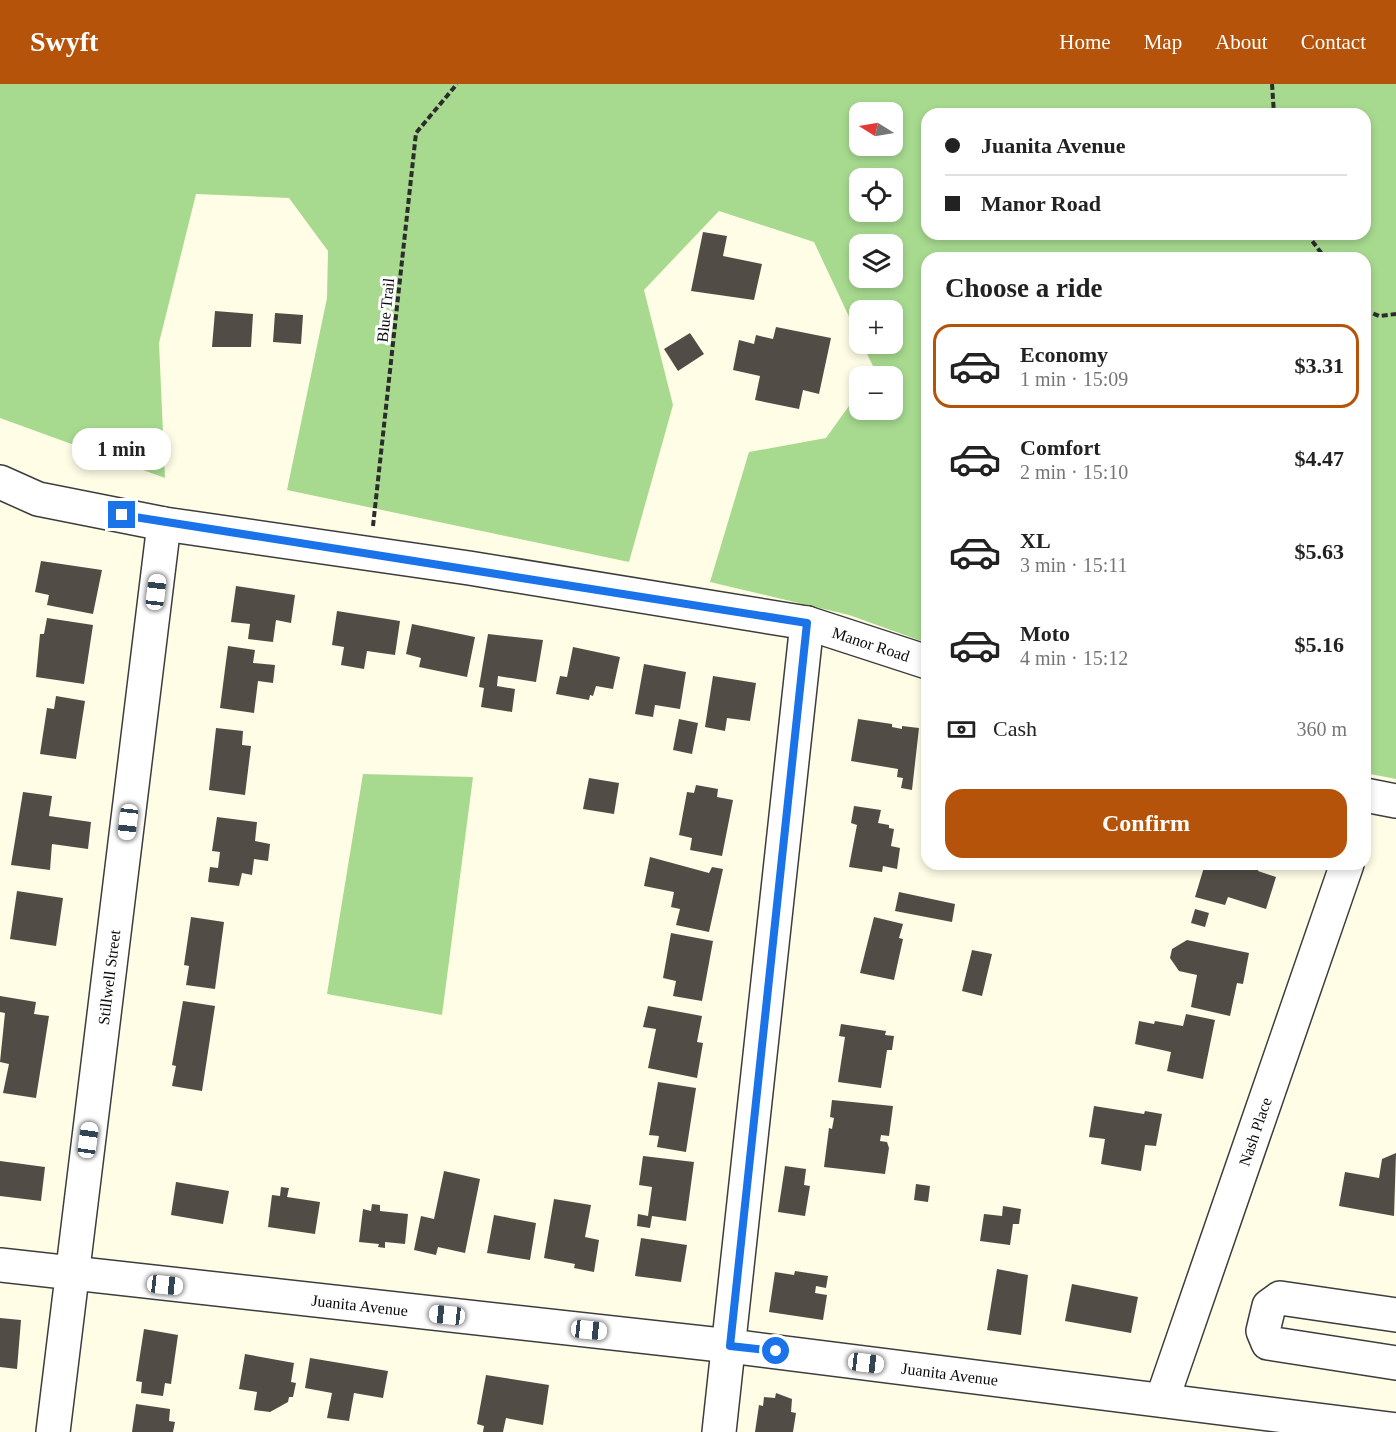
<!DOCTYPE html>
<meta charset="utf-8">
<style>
:root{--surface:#fff;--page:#f2f2f2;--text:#222;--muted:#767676;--line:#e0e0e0;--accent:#b45309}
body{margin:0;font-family:Georgia,serif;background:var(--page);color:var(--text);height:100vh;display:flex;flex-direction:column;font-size:22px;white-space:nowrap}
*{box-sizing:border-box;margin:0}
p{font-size:20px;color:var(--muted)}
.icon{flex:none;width:33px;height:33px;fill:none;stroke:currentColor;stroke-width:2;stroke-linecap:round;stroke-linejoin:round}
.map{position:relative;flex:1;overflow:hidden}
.sheet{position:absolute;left:921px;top:168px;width:450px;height:618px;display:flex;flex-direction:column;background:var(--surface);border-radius:18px;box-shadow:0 3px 9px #0003}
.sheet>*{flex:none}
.top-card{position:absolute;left:921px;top:24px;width:450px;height:132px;border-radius:18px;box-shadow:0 3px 9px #0003;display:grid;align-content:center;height:132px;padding:0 24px;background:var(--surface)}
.needle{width:39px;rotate:281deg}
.buttons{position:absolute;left:849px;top:18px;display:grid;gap:12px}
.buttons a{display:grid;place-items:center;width:54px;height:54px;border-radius:12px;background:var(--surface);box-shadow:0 3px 9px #0003;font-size:30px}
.end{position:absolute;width:27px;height:27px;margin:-14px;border:8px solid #1a73e8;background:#fff;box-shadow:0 0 0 3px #fff}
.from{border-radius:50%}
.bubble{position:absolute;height:42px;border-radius:18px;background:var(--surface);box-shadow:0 3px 9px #0003;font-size:20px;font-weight:600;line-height:42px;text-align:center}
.car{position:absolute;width:18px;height:36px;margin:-18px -9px;border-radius:8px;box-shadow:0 0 4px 2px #0007;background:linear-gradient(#fff 24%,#345 0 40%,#fff 0 76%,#345 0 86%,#fff 0)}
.top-card b{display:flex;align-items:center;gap:21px;height:57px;font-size:22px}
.top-card b+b{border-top:2px solid var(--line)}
.top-card i{width:15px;height:15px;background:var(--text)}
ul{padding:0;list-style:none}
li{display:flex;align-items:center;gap:18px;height:84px;margin:0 12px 9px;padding:0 12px;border:3px solid transparent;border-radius:18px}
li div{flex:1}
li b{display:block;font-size:22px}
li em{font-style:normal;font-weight:600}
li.on{border-color:var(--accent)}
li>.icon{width:54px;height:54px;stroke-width:1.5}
h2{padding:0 24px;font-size:27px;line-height:72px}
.pay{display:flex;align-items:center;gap:15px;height:66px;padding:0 24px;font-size:22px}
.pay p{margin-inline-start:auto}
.cta{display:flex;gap:12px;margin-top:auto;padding:12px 24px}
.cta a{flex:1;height:69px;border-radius:18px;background:var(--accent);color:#fff;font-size:24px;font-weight:600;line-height:69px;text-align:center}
header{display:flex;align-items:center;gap:36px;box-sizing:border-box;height:84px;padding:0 30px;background:var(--accent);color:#fff}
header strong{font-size:28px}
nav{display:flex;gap:33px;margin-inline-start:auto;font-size:21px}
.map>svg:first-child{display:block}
.forest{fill:#a7da8f;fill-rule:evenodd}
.building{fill:#524c46}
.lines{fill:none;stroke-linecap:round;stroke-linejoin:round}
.minor-casing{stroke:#3d3d3d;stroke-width:36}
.path{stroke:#2c2c2c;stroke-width:4;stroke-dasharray:6 3;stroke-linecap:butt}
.minor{stroke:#fff;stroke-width:33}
.route{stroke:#1a73e8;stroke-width:8}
.labels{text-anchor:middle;stroke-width:6;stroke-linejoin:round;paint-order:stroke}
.street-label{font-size:16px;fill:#0a0a0a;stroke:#fff}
</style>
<header>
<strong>Swyft</strong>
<nav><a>Home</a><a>Map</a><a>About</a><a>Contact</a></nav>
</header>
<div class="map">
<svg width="1396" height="1348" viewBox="0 0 1396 1348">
<rect width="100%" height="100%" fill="#fffde6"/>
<!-- forest -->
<path class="forest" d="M0 0H1396V695L1365 689V174H927V559L849 531 710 498 749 368 826 354 859 308 860 326H892V292H870L875 286 862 260H892V226H860L859 254 814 158 719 127 644 206 673 321 629 478 287 406 327 214 328 167 289 114 196 110 159 259 165 394 0 334ZM860 28H892V62H860ZM927 30H1365V150H927ZM860 94H892V128H860ZM860 160H892V194H860Z
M363 690 473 693 442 931 327 910Z"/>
<!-- building -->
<path class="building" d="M703 148 727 152 723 172 762 180 754 216 691 207Z
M215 227 253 230 251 263H212Z
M275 229 303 231 301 260 273 258Z
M776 243 831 254 819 310 803 306 799 325 755 316 760 292 733 286 739 256 754 260 756 251 773 255Z
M690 249 704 270 678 287 664 265Z
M868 284 884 289 883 292H866Z
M41 477 102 486 93 530 47 521 49 511 35 508Z
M236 502 295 511 291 539 276 536 273 558 248 555 250 540 231 538Z
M337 527 400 537 395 571 367 567 364 585 341 581 344 563 332 561Z
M47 534 93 541 84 600 36 593 40 550H44Z
M412 540 475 553 467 593 419 583 421 574 406 570Z
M488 550 543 556 536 598 498 592 497 602 515 605 512 628 481 623 484 604 479 603Z
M228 562 255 566 253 579 275 581 273 599 258 597 254 629 220 624Z
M573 563 620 573 613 605 596 602 593 612 590 611 589 616 556 610 560 592 567 593Z
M644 580 686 588 680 625 655 621 653 633 635 630Z
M713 592 756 599 750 637 727 634 725 647 705 643Z
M56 612 85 617 76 675 40 670 47 624 54 625Z
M679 635 698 639 692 670 673 666Z
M858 635 892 640V643L902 645V642L919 644 912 706 901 704 903 694 897 693 898 685 851 677Z
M216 644 243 647 242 661 251 662 245 711 209 706Z
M589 694 619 699 614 730 583 725Z
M696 701 718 705 717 713 733 716 722 772 690 766 692 754 679 751 687 708 694 709Z
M23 708 52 712 49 732 91 738 88 765 52 760 50 786 11 781Z
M854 722 881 726 878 739 889 741V744L894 745 891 762 900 764 897 785 883 782 882 788 849 783 857 741 851 739Z
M217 733 257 738 255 757 270 760 268 777 254 775 252 791 242 789 239 802 208 798 210 783 218 784 220 768 212 767Z
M650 773 709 789 712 783 723 785 709 848 676 841 680 825 671 823 674 808 644 802Z
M1205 780 1231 786 1233 780H1260L1258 787 1276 793 1266 825 1228 813 1225 821 1195 813Z
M17 807 63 814 56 862 10 855Z
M899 808 955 820 952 838 895 827Z
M1195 825 1209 829 1205 843 1191 839Z
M191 833 224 838 215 905 186 901 189 882 184 881Z
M874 833 903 840 899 854 903 855 894 896 860 889Z
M671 849 713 857 702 917 673 912 676 897 663 894Z
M1187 856 1249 869 1243 900 1237 899 1230 932 1191 923 1197 891 1179 887 1170 874 1172 865Z
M972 866 992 870 982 912 962 907Z
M0 912 36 918 34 930 49 932 36 1014 3 1009 9 980 0 978 5 929 0 928Z
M183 917 215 922 202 1007 172 1002 176 982 172 981Z
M648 922 702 932 697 958 703 959 697 994 648 984 656 945 643 943Z
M1186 930 1215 936 1203 995 1167 987 1171 968 1135 960 1139 937 1154 940 1155 937 1183 942Z
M841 940 886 947 885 951 894 952 892 966H887L881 1004 838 998 845 953 839 952Z
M658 998 696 1004 686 1068 657 1063 659 1052 649 1051Z
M832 1016 893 1022 889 1052 881 1051 880 1057 887 1058 889 1064 885 1090 824 1083 829 1044 832 1045 834 1034 830 1033Z
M1094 1022 1144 1030 1145 1027 1162 1030 1156 1062 1145 1061 1141 1087 1101 1080 1105 1055 1089 1053Z
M1396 1069 1394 1132 1339 1122 1345 1088 1379 1094 1382 1075Z
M643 1072 694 1078 686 1137 652 1132 650 1144 637 1142 638 1130 648 1132 652 1103 639 1101Z
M0 1077 45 1083 41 1117 0 1112Z
M785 1082 806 1085 804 1101 810 1102 805 1132 778 1128Z
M444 1087 480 1095 465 1169 438 1163 436 1171 414 1166 421 1132 434 1135Z
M176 1098 229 1107 223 1140 171 1131Z
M916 1100 930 1102 928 1118 914 1116Z
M281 1103 289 1104 287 1113 320 1118 315 1150 268 1143 272 1111 280 1112Z
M554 1115 591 1121 585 1153 599 1156 594 1188 574 1184 575 1180 544 1174Z
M372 1120 380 1121V1127L408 1130 405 1160 385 1158V1164L378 1163 379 1160 359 1158 363 1125 371 1127Z
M1003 1122 1021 1125 1019 1140H1013L1010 1161 980 1157 984 1130 1002 1132Z
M494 1131 536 1139 530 1176 487 1169Z
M641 1154 687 1161 681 1198 635 1192Z
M997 1185 1028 1191 1021 1251 987 1246Z
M795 1187 828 1192 826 1204 816 1202 815 1209 827 1211 823 1236 769 1228 775 1188 794 1191Z
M1072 1200 1138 1213 1131 1249 1065 1237Z
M0 1234 21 1236 17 1285 0 1283Z
M144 1245 178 1251 171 1300 165 1299 163 1312 141 1309 142 1298 136 1297Z
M245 1270 294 1279 291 1298 296 1299 293 1313H289L288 1318 270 1328 254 1326 257 1308 239 1305Z
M310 1274 388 1287 383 1314 354 1309 349 1337 327 1334 332 1309 305 1304Z
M486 1291 549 1301 543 1341 506 1334 503 1348H483L484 1342 477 1340Z
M776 1309 792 1315 791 1328 796 1329 793 1348H755L759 1321 763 1322 764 1313 775 1314Z
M136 1320 170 1325 169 1337 175 1338 173 1348H132Z"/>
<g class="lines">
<defs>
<g id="minor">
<path id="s1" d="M0 398 38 415 164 440 469 484 807 539 927 578"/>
<path d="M1365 711 1396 717"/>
<path id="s2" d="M0 1181 730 1262 1396 1346"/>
<path d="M1396 1231 1280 1214 1269 1222 1263 1247 1268 1259 1396 1279"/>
<path id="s3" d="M1162 1316 1347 780"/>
<path id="s4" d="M53 1348 164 440"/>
<path d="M719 1348 807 539"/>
</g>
</defs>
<!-- minor casing -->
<use href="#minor" class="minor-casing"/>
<!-- path -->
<path class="path" d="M1272 0 1274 30
M1307 150 1325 174
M1365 226 1379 232 1396 230
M373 442 416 49 457 0"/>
<!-- minor -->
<use href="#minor" class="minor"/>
</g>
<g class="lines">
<!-- route -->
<path class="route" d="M122 431 807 539 730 1262 776 1267"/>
</g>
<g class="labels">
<!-- street labels -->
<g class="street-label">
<text transform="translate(385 226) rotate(-84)" y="6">Blue Trail</text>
<text dy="6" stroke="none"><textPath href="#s1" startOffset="888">Manor Road</textPath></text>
<text dy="6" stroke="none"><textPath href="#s4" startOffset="458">Stillwell Street</textPath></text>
<text dy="6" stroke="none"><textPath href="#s3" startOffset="284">Nash Place</textPath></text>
<text dy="6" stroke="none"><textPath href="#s2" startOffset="362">Juanita Avenue</textPath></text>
<text dy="6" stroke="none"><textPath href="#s2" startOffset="956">Juanita Avenue</textPath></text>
</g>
</g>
</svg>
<div class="buttons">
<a><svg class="needle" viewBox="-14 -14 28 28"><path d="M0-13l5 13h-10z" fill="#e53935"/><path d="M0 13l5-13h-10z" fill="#767676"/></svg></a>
<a><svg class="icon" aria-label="locate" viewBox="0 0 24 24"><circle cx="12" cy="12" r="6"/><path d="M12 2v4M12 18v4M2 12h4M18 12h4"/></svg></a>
<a><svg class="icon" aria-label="layers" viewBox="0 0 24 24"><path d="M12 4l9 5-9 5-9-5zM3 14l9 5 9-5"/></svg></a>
<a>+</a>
<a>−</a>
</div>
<i class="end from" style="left:776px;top:1267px"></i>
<i class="end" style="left:122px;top:431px"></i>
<div class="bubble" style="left:72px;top:344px;width:99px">1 min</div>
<i class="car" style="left:156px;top:508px;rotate:7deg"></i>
<i class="car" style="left:128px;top:738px;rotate:187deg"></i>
<i class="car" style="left:88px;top:1056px;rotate:8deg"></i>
<i class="car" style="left:165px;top:1201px;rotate:96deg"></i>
<i class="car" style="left:447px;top:1231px;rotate:276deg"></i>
<i class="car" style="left:589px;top:1246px;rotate:96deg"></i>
<i class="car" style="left:866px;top:1279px;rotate:97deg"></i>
<div class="top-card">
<b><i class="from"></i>Juanita Avenue</b>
<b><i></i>Manor Road</b>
</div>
<section class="sheet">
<h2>Choose a ride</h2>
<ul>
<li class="on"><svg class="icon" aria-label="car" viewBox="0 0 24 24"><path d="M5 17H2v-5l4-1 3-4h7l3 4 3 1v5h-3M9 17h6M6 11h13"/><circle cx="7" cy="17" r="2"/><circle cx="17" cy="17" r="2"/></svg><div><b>Economy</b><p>1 min · 15:09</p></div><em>$3.31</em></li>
<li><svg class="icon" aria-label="car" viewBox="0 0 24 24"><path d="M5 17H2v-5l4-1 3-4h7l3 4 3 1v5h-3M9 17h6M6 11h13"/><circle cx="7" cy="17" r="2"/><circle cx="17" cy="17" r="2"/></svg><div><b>Comfort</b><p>2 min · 15:10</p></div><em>$4.47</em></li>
<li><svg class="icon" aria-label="car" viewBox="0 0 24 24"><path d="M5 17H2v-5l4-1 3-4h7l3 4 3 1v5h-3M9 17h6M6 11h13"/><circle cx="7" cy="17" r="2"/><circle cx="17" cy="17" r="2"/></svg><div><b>XL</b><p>3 min · 15:11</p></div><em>$5.63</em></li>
<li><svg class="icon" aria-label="car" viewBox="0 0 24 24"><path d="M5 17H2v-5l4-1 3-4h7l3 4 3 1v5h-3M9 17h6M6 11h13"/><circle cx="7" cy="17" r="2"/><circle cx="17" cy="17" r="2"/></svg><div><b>Moto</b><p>4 min · 15:12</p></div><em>$5.16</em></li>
</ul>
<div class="pay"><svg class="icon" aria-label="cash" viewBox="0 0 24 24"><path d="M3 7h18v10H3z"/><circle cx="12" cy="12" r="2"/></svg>Cash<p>360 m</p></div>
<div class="cta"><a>Confirm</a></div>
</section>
</div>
